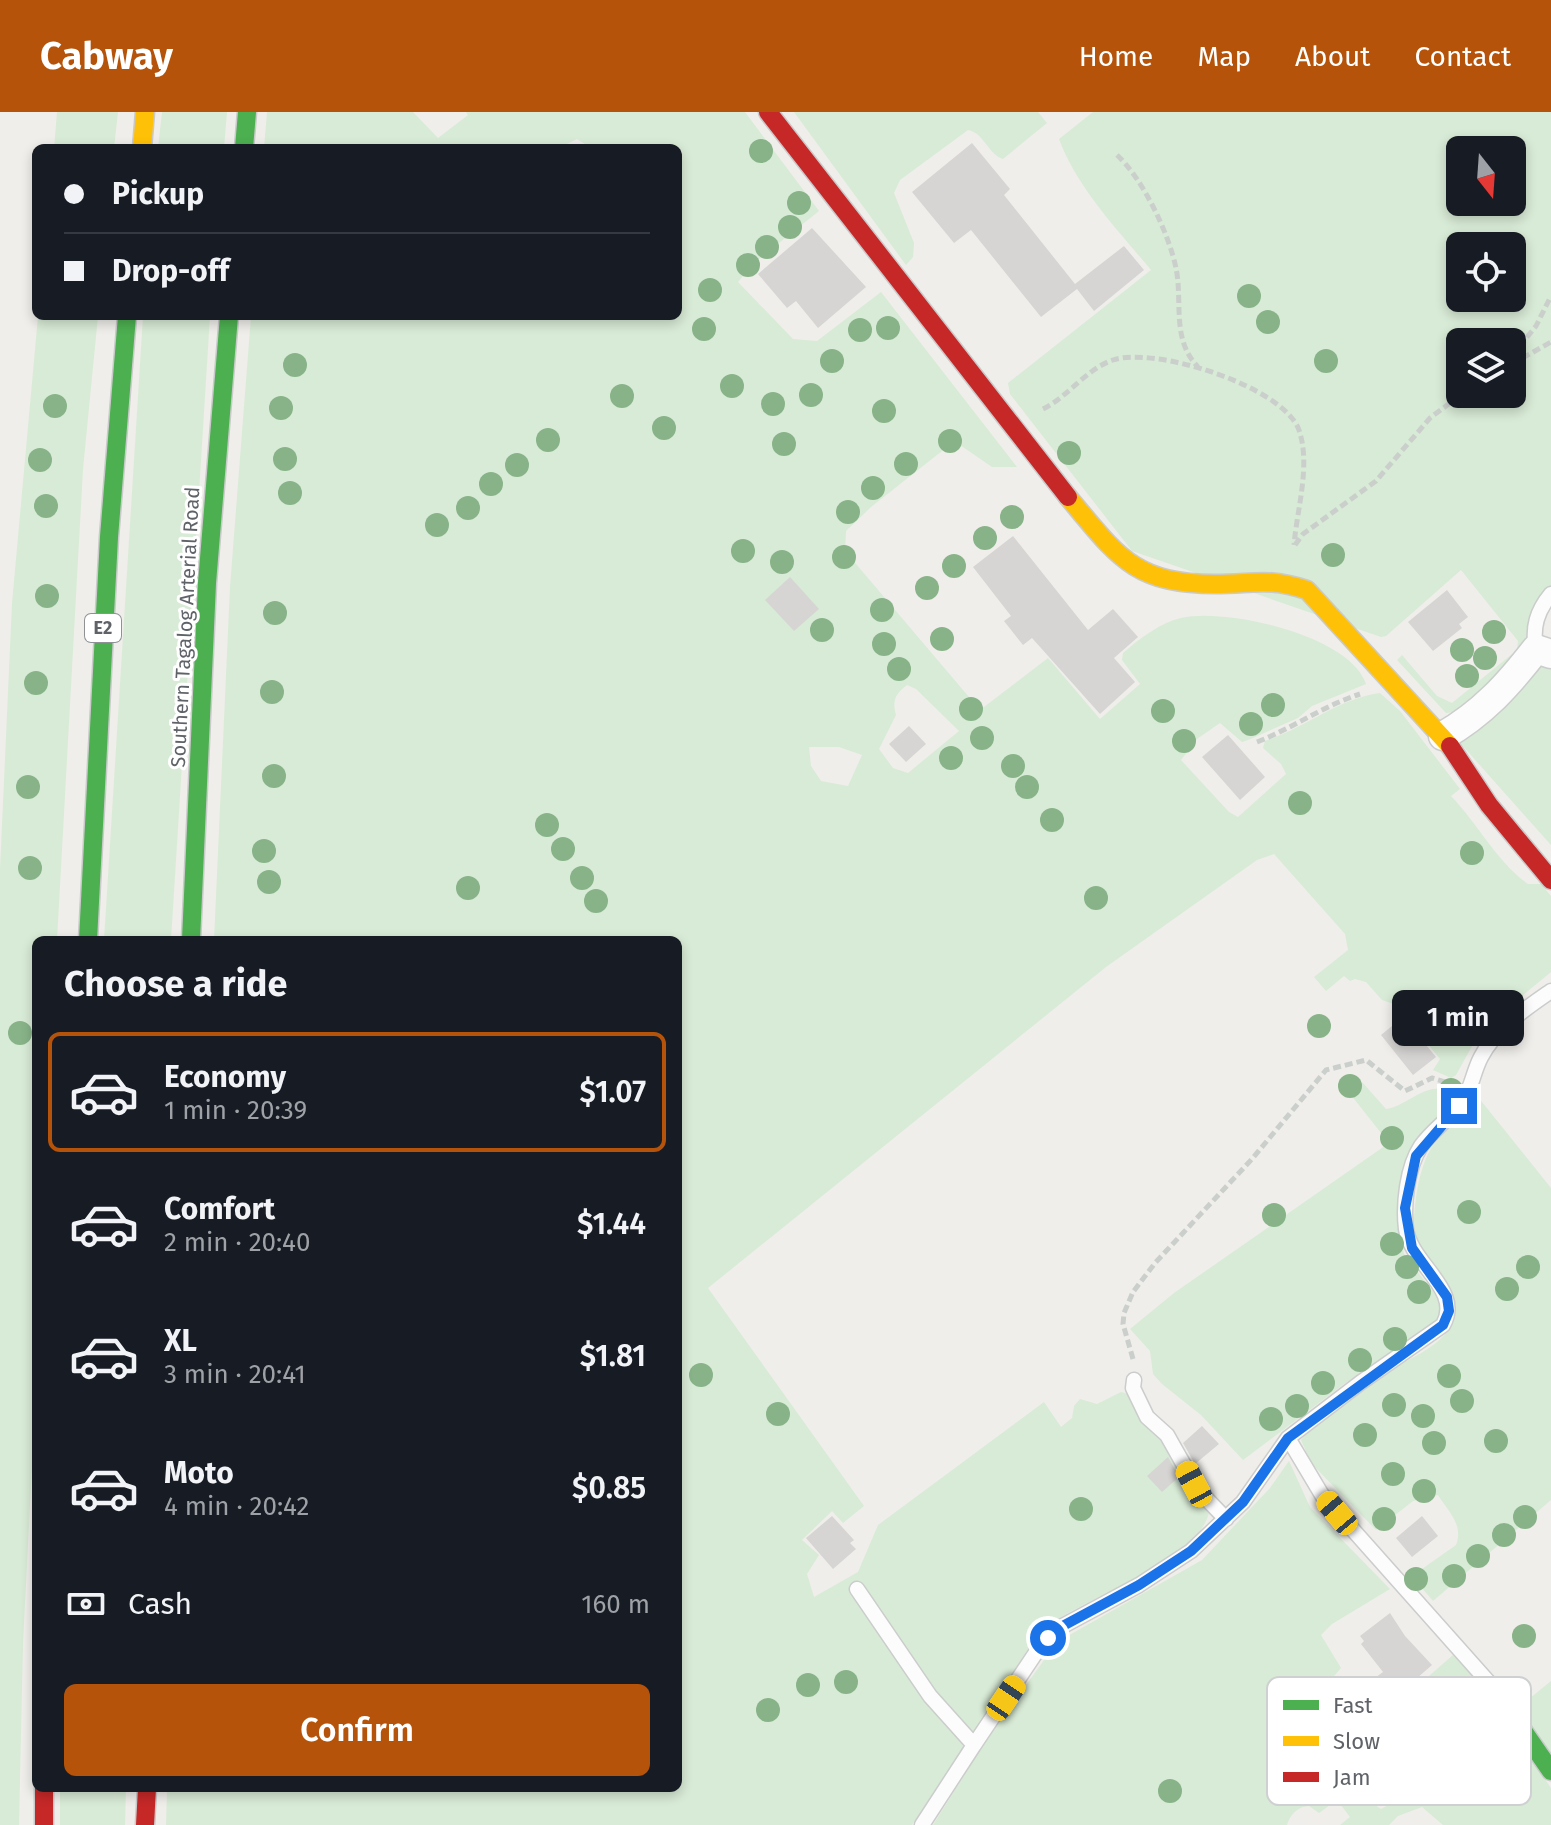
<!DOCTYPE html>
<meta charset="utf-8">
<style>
:root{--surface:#171b24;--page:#20242c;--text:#f1f3f6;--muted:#9ea1a6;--line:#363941;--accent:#b45309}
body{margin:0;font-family:"Fira Sans",sans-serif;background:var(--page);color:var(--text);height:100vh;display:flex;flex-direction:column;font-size:30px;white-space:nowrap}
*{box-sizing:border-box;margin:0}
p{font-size:26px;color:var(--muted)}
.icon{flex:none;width:44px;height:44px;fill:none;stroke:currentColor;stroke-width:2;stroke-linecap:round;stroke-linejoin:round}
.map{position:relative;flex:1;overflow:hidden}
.panel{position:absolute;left:32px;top:824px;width:650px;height:856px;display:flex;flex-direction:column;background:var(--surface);border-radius:12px;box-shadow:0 4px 12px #0003}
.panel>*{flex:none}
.top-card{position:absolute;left:32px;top:32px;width:650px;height:176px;border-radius:12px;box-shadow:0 4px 12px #0003;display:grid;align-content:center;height:176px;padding:0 32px;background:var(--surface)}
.needle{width:52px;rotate:163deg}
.tools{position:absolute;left:1446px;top:24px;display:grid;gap:16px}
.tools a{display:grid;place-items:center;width:80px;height:80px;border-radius:12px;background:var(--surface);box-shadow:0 4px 12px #0003;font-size:40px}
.end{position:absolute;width:36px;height:36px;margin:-18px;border:10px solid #1a73e8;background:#fff;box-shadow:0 0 0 4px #fff}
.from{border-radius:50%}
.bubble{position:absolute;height:56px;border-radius:12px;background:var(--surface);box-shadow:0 4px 12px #0003;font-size:26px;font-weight:600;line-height:56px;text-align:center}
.car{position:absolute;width:24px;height:48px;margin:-24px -12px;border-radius:10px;box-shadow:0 0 6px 2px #0007;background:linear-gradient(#f5c518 24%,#345 0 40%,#f5c518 0 76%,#345 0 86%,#f5c518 0)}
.top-card b{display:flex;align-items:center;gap:28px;height:76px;font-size:30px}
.top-card b+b{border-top:2px solid var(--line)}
.top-card i{width:20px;height:20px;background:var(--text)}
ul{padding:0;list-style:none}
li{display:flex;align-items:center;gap:24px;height:120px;margin:0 16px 12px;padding:0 16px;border:4px solid transparent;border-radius:12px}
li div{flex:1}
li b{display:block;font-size:30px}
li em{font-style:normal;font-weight:600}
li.on{border-color:var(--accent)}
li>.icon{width:72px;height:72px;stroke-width:1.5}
h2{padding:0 32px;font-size:36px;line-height:96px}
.pay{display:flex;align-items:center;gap:20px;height:88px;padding:0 32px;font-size:30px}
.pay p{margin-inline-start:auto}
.cta{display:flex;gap:16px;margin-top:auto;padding:16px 32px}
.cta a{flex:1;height:92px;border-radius:12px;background:var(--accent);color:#fff;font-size:32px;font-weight:600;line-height:92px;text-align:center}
header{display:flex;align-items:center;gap:48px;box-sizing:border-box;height:112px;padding:0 40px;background:var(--accent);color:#fff}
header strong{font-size:38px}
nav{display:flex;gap:44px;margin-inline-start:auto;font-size:28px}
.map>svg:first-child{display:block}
.green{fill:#d8ebd6;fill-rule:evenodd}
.building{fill:#d6d5d3}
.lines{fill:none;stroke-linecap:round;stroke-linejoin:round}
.lane-casing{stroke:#cbcccc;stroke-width:17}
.street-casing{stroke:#cbcccc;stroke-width:31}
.fast-casing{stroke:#cacacb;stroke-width:21}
.slow-casing{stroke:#cacacb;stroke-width:21}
.jam-casing{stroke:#cacacb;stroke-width:21}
.path{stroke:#cacfcc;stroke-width:5;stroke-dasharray:8 4;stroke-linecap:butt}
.lane{stroke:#fdfcfc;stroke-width:14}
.street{stroke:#fdfcfc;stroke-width:28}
.fast{stroke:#4caf50;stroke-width:18}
.slow{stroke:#ffc107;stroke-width:18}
.jam{stroke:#c62828;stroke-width:18}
.tree{fill:#88b388}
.route{stroke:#1a73e8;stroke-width:10}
.labels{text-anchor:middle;stroke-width:6;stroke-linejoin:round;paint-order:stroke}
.shield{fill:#fff;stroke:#8f9295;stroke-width:2}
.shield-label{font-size:18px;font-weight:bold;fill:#5f6368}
.street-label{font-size:20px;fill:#5f6368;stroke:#fff}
.key{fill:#fff;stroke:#cfd0d2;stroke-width:2}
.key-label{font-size:22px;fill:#5f6368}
</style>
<header>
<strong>Cabway</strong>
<nav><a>Home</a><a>Map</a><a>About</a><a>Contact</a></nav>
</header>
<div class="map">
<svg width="1551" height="1713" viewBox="0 0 1551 1713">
<rect width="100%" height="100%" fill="#efeeea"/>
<!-- green -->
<path class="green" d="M57 0H118L114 36H54Z
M162 0H227L224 36H158Z
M267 0H413L438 26 468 3 466 0H745L819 99 754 151 738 170 793 227 817 229 881 180 1017 355H992L960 333 942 339 871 395 846 419 845 439 980 598 1048 546 1100 607 1140 572 1122 548 1123 541C1139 527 1160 511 1181 506 1226 495 1351 524 1366 572L1312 594 1298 606 1248 628 1242 630 1220 611 1197 627 1181 648 1229 700 1238 705 1286 662 1281 652 1263 636 1265 629C1305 616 1337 587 1380 581L1400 599 1460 677 1451 684C1478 712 1497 750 1528 772H1541L1551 784V860L1481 918 1456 963 1451 966 1433 958 1440 947 1396 893 1382 888 1366 870 1355 867 1350 869 1344 864 1326 879 1314 865 1348 838 1345 822 1274 742 1257 748 1106 855 708 1176 864 1394 843 1411 832 1399 802 1428 819 1443 807 1462 814 1485 858 1460 878 1413 1044 1290 1061 1315 1072 1306 1074 1294 1080 1287 1097 1292 1121 1280C1145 1282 1193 1378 1209 1401 1195 1454 1076 1486 1038 1522L912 1713H166L167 1676H678V828H214L230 475 251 204H678V36H591L577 27 559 36H264ZM907 573 916 577 959 619 908 661 893 656 879 637 896 603C892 589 895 582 907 573ZM809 635H839L862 643 848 674 821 669 811 654Z
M794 0H1038L1047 11 1003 47C988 42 984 21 968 18L900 68 894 81 914 131 913 145 906 153Z
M1093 0H1551V474C1525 497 1538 510 1525 535 1511 561 1478 599 1446 601L1397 548 1402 543 1437 584 1452 591 1517 538 1518 529 1461 458 1386 524 1381 525 1132 439 1010 282 1008 271 1151 158C1118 118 1077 76 1059 27ZM1460 38H1512V90H1460ZM1460 134H1512V186H1460ZM1460 230H1512V282H1460Z
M38 204H98L83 357 57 828H36V1276L23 1530 19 1713H0V757L12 491Z
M143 204H210L171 828H104Z
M1551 548V733L1453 623 1532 552Z
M1346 962 1363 971 1386 997C1409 994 1429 965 1452 982L1448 992 1427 1019 1401 1123 1404 1142 1441 1190 1439 1208 1344 1272 1243 1348 1201 1303 1162 1272 1153 1262 1150 1239 1130 1217 1174 1181 1389 1031 1339 968Z
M1478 985 1551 1076V1388L1433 1489 1412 1464 1456 1433C1464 1413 1448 1399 1438 1383L1413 1389 1376 1418 1311 1351 1301 1328C1319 1305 1347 1284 1371 1268 1398 1250 1441 1239 1454 1208 1465 1181 1427 1157 1417 1134 1412 1120 1414 1101 1416 1086 1425 1030 1439 1024 1478 985Z
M1289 1349 1310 1395 1390 1477 1332 1512 1321 1523 1341 1556 1334 1564 1301 1583C1302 1610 1339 1634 1354 1655 1364 1667 1368 1690 1381 1697L1421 1675V1668L1442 1651 1398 1591 1453 1543 1475 1567 1551 1676V1713H1443L1422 1695 1398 1704 1389 1713H1340L1350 1705 1337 1688 1319 1701 1309 1694C1298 1694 1290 1703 1287 1713H933L985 1630 1057 1530 1202 1448 1270 1376Z
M1551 1569V1643L1519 1595Z
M60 1676H126L125 1713H60Z"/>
<!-- building -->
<path class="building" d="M972 31 1010 77 1004 83 1075 172 1124 134 1144 158 1094 199 1077 177 1041 205 971 118 954 131 912 80Z
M812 116 866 175 818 216 796 189 787 196 758 162Z
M1013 424 1088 518 1113 497 1138 525 1114 546 1135 570 1100 602 1032 526 1023 533 1004 509 1011 504 973 455Z
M790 465 819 497 794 519 765 488Z
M1447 478 1468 505 1459 512 1462 516 1433 539 1408 510Z
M909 614 926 632 906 650 889 632Z
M1228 623 1265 665 1240 688 1202 645Z
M1403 905 1436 945 1413 963 1381 923Z
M1202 1314 1219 1332 1195 1352 1183 1331Z
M1168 1345 1179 1365 1162 1380 1147 1364Z
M832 1404 854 1428 850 1431 856 1437 833 1457 806 1426Z
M1422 1404 1438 1424 1412 1445 1396 1426Z
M1390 1501 1405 1524 1432 1553 1353 1622 1334 1596 1383 1560 1361 1532 1364 1529 1360 1524Z"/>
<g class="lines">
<defs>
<path id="lane" d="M1536 537C1532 515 1537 499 1551 482
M1134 1268 1133 1276 1147 1305 1167 1323 1198 1378 1226 1407
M1288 1326 1322 1383 1491 1573
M857 1477 930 1584 974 1633 922 1713
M974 1633 1037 1539 1059 1516 1139 1473 1191 1439 1243 1390 1288 1326 1360 1271 1443 1213C1463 1178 1411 1152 1406 1117 1403 1093 1407 1055 1421 1034 1432 1018 1451 1006 1462 990 1472 976 1473 960 1481 945 1496 916 1525 897 1551 879"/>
<path id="street" d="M1443 624C1483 601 1508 573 1536 537L1551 542"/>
<path id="fast" d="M244 36 247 0
M88 828 109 425 127 204
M191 828 207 471 229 204
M1492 1574 1551 1659"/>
<path id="slow" d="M142 36 145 0
M1068 385C1117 443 1133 472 1215 472 1255 472 1267 465 1307 478L1450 634"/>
<path id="jam" d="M768 0 1068 385
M1450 634 1489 693 1551 768
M44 1676V1713
M145 1713 147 1676"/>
</defs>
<!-- lane casing -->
<use href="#lane" class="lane-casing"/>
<!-- street casing -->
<use href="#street" class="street-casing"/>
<!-- fast casing -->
<use href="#fast" class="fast-casing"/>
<!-- slow casing -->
<use href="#slow" class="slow-casing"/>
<!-- jam casing -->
<use href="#jam" class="jam-casing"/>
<!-- path -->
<path class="path" d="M1117 43C1143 67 1169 122 1176 156 1183 191 1171 227 1198 255
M1512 244 1536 214 1551 184
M1512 252 1551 230
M1043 297C1069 284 1086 257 1113 248 1154 234 1283 274 1299 318 1311 353 1297 397 1294 433
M1295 433 1303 422 1376 369 1430 306 1462 282
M1257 630C1293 616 1323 594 1360 582
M1133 1247 1123 1212 1124 1201 1133 1180 1155 1151 1252 1047 1326 958 1366 948 1405 979 1432 966 1449 971"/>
<!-- lane -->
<use href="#lane" class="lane"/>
<!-- street -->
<use href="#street" class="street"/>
<!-- fast -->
<use href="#fast" class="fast"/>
<!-- slow -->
<use href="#slow" class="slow"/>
<!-- jam -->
<use href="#jam" class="jam"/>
</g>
<!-- trees -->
<g class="tree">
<circle cx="761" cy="39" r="12"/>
<circle cx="799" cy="91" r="12"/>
<circle cx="790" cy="115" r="12"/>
<circle cx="767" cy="135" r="12"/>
<circle cx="748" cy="153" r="12"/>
<circle cx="710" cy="178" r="12"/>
<circle cx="1249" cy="184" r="12"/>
<circle cx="1268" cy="210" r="12"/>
<circle cx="888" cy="216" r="12"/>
<circle cx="704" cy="217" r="12"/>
<circle cx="860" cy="218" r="12"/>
<circle cx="832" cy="249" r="12"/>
<circle cx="1326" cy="249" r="12"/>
<circle cx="295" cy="253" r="12"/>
<circle cx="732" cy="274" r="12"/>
<circle cx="811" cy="283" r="12"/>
<circle cx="622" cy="284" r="12"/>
<circle cx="773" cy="292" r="12"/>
<circle cx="55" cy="294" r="12"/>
<circle cx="281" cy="296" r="12"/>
<circle cx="884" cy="299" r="12"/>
<circle cx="664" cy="316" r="12"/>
<circle cx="548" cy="328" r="12"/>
<circle cx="950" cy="329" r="12"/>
<circle cx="784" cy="332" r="12"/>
<circle cx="1069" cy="341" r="12"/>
<circle cx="285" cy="347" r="12"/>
<circle cx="40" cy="348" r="12"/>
<circle cx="906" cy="352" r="12"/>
<circle cx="517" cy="353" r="12"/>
<circle cx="491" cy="372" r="12"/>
<circle cx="873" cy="376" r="12"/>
<circle cx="290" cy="381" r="12"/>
<circle cx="46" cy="394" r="12"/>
<circle cx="468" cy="396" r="12"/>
<circle cx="848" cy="400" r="12"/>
<circle cx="1012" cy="405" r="12"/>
<circle cx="437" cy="413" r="12"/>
<circle cx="985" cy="426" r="12"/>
<circle cx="743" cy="439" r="12"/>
<circle cx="1333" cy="443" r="12"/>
<circle cx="844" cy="445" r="12"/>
<circle cx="782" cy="450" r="12"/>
<circle cx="954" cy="454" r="12"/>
<circle cx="927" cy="476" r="12"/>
<circle cx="47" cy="484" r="12"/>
<circle cx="882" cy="498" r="12"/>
<circle cx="275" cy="501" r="12"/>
<circle cx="822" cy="518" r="12"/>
<circle cx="1494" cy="520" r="12"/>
<circle cx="942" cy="527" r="12"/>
<circle cx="884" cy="532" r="12"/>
<circle cx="1462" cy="538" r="12"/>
<circle cx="1485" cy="546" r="12"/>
<circle cx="899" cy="557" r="12"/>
<circle cx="1467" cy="564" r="12"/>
<circle cx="36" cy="571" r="12"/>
<circle cx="272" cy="580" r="12"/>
<circle cx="1273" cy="593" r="12"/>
<circle cx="971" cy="597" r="12"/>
<circle cx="1163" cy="599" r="12"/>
<circle cx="1251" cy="612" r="12"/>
<circle cx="982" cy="626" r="12"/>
<circle cx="1184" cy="629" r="12"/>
<circle cx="951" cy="646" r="12"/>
<circle cx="1013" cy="654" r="12"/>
<circle cx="274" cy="664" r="12"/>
<circle cx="28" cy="675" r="12"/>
<circle cx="1027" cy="675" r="12"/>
<circle cx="1300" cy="691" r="12"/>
<circle cx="1052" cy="708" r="12"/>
<circle cx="547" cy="713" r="12"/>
<circle cx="563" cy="737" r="12"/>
<circle cx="264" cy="739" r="12"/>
<circle cx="1472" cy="741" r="12"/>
<circle cx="30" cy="756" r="12"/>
<circle cx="582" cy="766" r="12"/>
<circle cx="269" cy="770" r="12"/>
<circle cx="468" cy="776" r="12"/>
<circle cx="1096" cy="786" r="12"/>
<circle cx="596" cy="789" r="12"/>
<circle cx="1418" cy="895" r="12"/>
<circle cx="1319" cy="914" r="12"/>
<circle cx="20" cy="921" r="12"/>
<circle cx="1350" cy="974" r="12"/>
<circle cx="1451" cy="978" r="12"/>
<circle cx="1392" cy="1026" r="12"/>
<circle cx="1469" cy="1100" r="12"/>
<circle cx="1274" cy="1103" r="12"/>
<circle cx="1392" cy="1132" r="12"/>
<circle cx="1407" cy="1155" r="12"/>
<circle cx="1528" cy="1155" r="12"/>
<circle cx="1507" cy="1177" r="12"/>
<circle cx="1419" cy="1180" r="12"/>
<circle cx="1395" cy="1227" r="12"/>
<circle cx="1360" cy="1248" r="12"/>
<circle cx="701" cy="1263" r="12"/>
<circle cx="1449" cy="1264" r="12"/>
<circle cx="1323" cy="1271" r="12"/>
<circle cx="1462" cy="1289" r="12"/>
<circle cx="1394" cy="1293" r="12"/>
<circle cx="1297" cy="1294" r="12"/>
<circle cx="778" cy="1302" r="12"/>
<circle cx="1423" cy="1304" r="12"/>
<circle cx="1271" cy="1307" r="12"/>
<circle cx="1365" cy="1323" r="12"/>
<circle cx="1496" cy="1329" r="12"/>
<circle cx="1434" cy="1331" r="12"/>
<circle cx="1393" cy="1362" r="12"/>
<circle cx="1424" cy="1379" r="12"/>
<circle cx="1081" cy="1397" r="12"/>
<circle cx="1525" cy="1405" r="12"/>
<circle cx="1384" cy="1407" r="12"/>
<circle cx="1504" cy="1423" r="12"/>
<circle cx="1478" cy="1444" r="12"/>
<circle cx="1454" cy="1464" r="12"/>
<circle cx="1416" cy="1467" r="12"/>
<circle cx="1524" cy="1524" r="12"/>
<circle cx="846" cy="1570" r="12"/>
<circle cx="808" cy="1573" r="12"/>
<circle cx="768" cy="1598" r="12"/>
<circle cx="1170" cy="1679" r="12"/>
</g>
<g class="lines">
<!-- route -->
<path class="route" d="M1048 1526 1059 1516 1139 1473 1191 1439 1243 1390 1288 1326 1443 1213 1449 1199 1447 1185 1412 1136 1405 1096 1416 1044 1459 994"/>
</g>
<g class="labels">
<!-- shield labels -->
<rect class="shield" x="85" y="502" width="36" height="28" rx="6"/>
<g class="shield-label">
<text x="103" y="522">E2</text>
</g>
<!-- street labels -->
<g class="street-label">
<text transform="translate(185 515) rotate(-87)" y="7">Southern Tagalog Arterial Road</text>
</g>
</g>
<!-- legend -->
<rect x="1267" y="1565" width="264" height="128" rx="12" class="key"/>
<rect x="1283" y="1588" width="36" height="10" fill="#4caf50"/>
<rect x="1283" y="1624" width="36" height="10" fill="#ffc107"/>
<rect x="1283" y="1660" width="36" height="10" fill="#c62828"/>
<g class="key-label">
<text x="1333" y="1601">Fast</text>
<text x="1333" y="1637">Slow</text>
<text x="1333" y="1673">Jam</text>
</g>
</svg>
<div class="tools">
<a><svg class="needle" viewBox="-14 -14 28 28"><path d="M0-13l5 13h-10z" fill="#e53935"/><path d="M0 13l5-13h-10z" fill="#9ea1a6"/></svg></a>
<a><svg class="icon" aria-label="locate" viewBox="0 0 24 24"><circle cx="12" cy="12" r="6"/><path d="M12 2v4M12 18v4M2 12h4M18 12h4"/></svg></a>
<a><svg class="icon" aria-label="layers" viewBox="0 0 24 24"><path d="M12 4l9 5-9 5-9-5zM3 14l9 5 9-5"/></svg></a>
</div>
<i class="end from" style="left:1048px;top:1526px"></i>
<i class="end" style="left:1459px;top:994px"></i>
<div class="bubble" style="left:1392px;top:878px;width:132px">1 min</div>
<i class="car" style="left:1194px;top:1372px;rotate:332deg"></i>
<i class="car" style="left:1337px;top:1401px;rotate:320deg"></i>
<i class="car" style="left:1006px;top:1586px;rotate:34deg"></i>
<div class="top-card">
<b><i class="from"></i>Pickup</b>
<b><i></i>Drop-off</b>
</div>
<section class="panel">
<h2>Choose a ride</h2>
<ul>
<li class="on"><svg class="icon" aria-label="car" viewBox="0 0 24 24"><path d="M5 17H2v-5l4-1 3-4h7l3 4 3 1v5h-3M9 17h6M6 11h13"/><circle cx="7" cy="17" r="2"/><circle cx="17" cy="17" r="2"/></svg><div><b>Economy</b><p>1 min · 20:39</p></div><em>$1.07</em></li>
<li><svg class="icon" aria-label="car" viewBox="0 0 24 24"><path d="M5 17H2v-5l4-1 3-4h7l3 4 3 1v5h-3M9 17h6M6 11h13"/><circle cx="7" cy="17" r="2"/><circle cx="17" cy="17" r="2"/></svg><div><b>Comfort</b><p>2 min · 20:40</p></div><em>$1.44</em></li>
<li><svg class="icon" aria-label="car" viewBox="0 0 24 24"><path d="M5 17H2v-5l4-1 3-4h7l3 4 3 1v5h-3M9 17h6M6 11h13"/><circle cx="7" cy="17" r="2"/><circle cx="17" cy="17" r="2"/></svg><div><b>XL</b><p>3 min · 20:41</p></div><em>$1.81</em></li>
<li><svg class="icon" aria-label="car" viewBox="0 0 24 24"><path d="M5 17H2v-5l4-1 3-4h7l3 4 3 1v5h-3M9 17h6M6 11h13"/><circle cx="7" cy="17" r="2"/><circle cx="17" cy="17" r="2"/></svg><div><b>Moto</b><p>4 min · 20:42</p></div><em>$0.85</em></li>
</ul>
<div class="pay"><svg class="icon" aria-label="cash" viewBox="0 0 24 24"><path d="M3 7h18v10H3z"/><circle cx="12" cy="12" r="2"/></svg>Cash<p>160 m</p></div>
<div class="cta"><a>Confirm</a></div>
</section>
</div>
